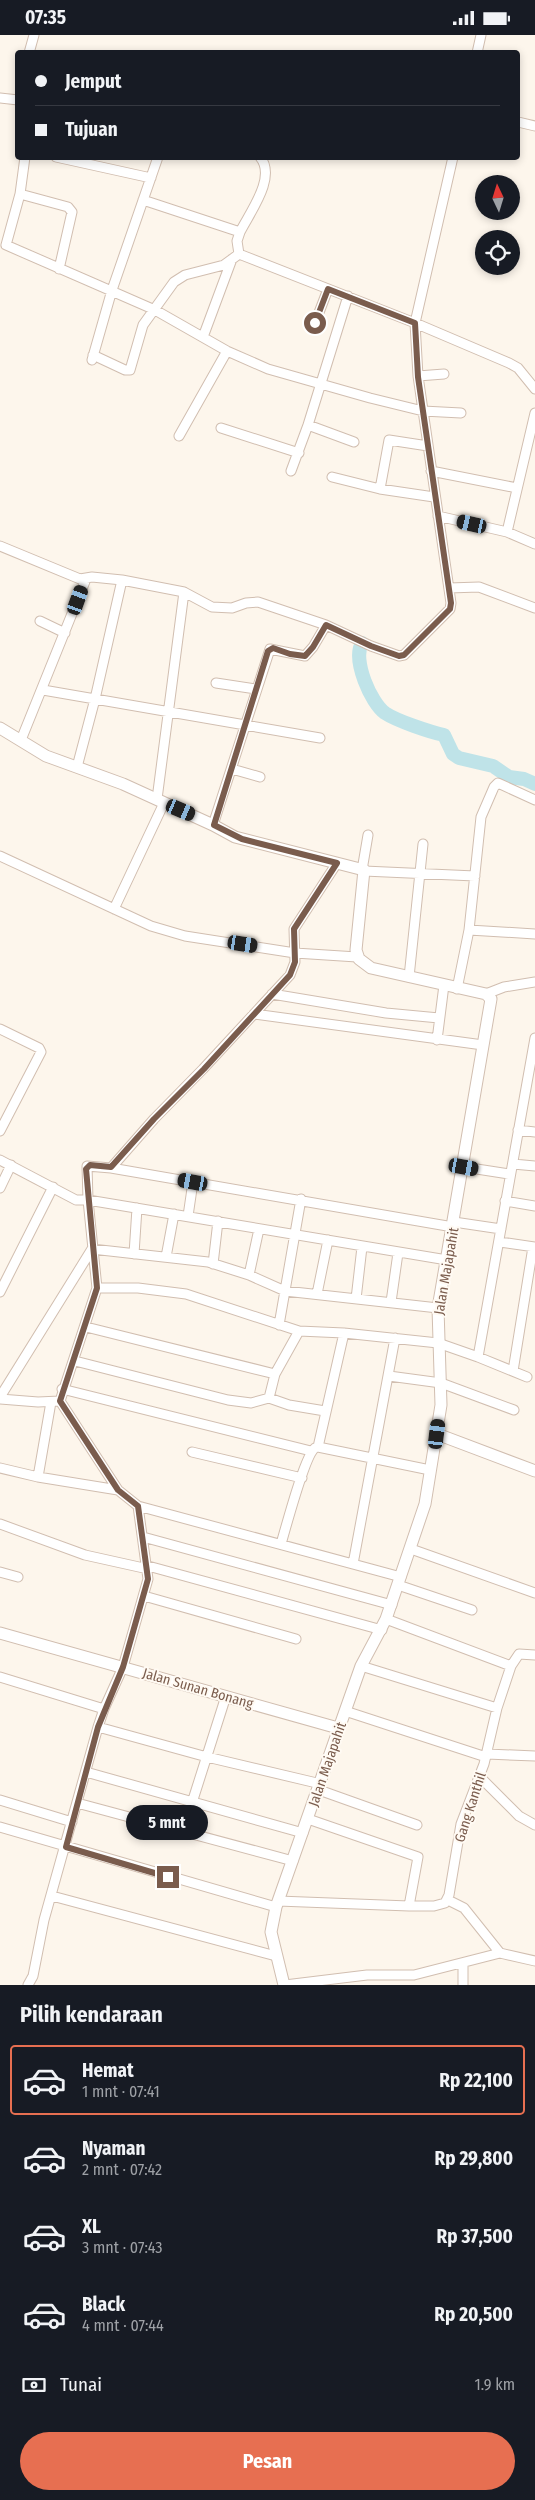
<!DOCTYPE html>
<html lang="id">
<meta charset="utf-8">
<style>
:root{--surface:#171b24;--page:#242831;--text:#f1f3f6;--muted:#9ea1a6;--line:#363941;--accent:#e76f51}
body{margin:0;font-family:"Fira Sans Condensed",sans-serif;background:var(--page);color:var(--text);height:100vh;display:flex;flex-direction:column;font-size:19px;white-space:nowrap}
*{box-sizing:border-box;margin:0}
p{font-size:16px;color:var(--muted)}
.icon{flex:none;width:28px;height:28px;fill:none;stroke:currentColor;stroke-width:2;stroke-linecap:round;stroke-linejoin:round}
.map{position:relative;height:1950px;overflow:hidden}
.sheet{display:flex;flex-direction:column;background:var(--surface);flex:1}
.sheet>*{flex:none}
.guide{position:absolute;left:15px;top:15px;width:505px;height:110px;border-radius:5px;box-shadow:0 2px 8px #0003;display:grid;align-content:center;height:110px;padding:0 20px;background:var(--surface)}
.needle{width:32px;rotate:356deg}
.fabs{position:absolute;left:475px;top:140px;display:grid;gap:10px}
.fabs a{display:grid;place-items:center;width:45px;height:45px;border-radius:50%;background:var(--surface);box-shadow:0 2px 8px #0003;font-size:25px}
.end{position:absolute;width:22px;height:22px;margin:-11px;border:6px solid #7a5c4d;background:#fff;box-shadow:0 0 0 2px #fff}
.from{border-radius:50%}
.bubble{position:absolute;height:35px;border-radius:18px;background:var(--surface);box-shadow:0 2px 8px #0003;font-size:16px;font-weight:700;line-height:35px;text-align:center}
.car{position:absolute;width:15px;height:30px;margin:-15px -8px;border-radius:6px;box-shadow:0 0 4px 1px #0007;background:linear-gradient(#222 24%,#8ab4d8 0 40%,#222 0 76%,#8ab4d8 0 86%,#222 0)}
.guide b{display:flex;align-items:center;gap:18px;height:48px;font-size:19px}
.guide b+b{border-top:1px solid var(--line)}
.guide i{width:12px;height:12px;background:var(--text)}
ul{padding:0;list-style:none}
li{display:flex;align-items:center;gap:15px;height:70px;margin:0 10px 8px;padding:0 10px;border:2px solid transparent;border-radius:5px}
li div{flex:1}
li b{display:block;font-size:19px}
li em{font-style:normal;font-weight:700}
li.on{border-color:var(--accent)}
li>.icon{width:45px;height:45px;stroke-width:1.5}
h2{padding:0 20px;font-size:22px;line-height:60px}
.pay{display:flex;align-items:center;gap:12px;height:55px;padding:0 20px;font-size:19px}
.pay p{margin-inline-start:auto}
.action{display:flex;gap:10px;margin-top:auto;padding:10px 20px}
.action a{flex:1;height:58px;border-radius:30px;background:var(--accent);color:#fff;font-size:20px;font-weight:700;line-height:58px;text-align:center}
.status{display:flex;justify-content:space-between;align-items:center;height:35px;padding:0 25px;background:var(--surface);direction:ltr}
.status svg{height:14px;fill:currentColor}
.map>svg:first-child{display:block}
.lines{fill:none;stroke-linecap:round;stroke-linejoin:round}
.river{stroke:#bfe3e8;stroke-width:14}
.minor-casing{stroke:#d1beb0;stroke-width:11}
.tertiary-casing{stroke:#d1beb0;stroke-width:13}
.minor{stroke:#fff;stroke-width:9}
.tertiary{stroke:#fff;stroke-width:11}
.route{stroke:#7a5c4d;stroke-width:6}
.labels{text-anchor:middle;stroke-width:4;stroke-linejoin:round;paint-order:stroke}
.street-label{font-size:14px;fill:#7a5c4d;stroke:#fffaf3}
</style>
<div class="status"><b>07:35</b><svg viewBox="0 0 49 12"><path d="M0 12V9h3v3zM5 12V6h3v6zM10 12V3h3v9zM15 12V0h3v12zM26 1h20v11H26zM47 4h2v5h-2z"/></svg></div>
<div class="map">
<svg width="535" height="1950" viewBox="0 0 535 1950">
<rect width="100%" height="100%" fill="#fdf6ec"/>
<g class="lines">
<!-- river -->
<path class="river" d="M362 608C352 625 371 668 385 678 397 686 430 697 444 700L453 719 459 723 493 731 509 742 524 744 535 749"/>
<defs>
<path id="minor" d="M29 18 34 0
M477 18 481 0
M0 63 18 65
M518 87 535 91
M25 122 20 159 6 210 155 275 227 316 268 334 370 363 423 376 461 378
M56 122 151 143
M260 122C277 142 250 177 240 197L237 206 239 219 415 288 509 328 518 333 535 354
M20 159 68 172 72 177 59 234
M143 165 240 197
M315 288 328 254
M203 302 232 224
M93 320 125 335H130L143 290 174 247 185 240 224 230 239 219
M92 325 112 255 158 122
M418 341 444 339
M308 390 354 407
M221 393 299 418
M179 401 227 316
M291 436 308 390 348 261
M431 436 517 453
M332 442 380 454 434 462
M380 454 389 405 428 411
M438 481 507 497 535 509
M507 497 535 378
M0 511 80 544 92 542 122 545 95 664 77 732
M122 545 184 557
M449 553 479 552 535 573
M40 586 65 598
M216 648 256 654
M43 655 320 703
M21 705 86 544
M232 734 260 742
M157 764 184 557 212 572 232 573 246 568 258 567 326 590
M213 790 270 614 305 621 313 612 326 590 371 611 399 621 404 620 450 574 451 568 418 341 415 288 453 122
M0 821 151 891 185 901 295 918 357 922
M362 835 368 800
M364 836 475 841
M114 874 164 768
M469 895 535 899
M409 942 423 809
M457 954 469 895 481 782 494 752 498 748 535 765
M272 959 386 978 439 983
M486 959 504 952 535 947
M254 979 483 1010
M0 994 39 1013 41 1017 0 1096
M437 1005 444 950
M518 1095 535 1097
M0 1125 76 1165H88L447 1225
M513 1129 535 1131
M464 1132 509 1139
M111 1133 453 1192
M0 1153 11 1130
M505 1166 535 1171
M188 1181 193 1147
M454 1187 501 1194
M500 1207 535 1212
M134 1219 137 1173
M166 1222 174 1179
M213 1229 218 1186
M249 1240 259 1194
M97 1253H138L186 1259 299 1296 344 1298 438 1308 478 1322 527 1342
M0 1257 53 1152
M317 1259 328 1205
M356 1264 362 1212
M391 1267 398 1218
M279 1290 301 1164
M86 1292 275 1339
M344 1298 318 1412 430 1435
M478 1322 535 1003
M75 1326 228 1365 251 1368 269 1363 275 1339 299 1296
M513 1336 533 1212
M389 1341 441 1348 514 1375
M62 1354 311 1416
M0 1362 92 1214 208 1227 249 1240 285 1256 438 1273
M269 1363 289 1370 325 1376
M0 1364 38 1367 60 1366 97 1253 88 1165 87 1131 111 1133 154 1084 203 1034 290 940 295 927 294 894 337 828
M60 1366 118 1455 138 1471 401 1542
M192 1417 302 1443
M0 1433 38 1442 118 1455
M38 1442 51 1367
M0 1489 85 1520 148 1534
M143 1502 392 1570
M281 1509C286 1492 305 1420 315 1413
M411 1514 535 1558
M353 1529 395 1303
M148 1531 382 1595
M0 1537 18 1542
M398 1550 472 1575
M144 1561 296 1604
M386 1584 511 1631
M361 1631 497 1673
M0 1642 104 1674
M345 1676 486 1722
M98 1692 207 1722 321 1749
M487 1719 535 1721
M86 1737 303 1798
M480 1742 519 1781 535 1790
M319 1755 417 1790
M0 1765 72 1787
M77 1768 293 1826
M308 1784 418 1822 409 1871
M0 1792 276 1872
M183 1796 226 1661
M52 1861 276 1921
M448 1865 464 1873 500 1918 535 1926
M278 1866 409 1871H434L445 1868 449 1860 461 1789 484 1729 497 1673 511 1631 519 1619 535 1620
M463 1928V1950
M28 1950 33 1941 44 1885 98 1692 104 1674 123 1632 148 1544 138 1471
M285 1950 367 1940H414L500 1918"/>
<path id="tertiary" d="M0 693 46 721 123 749 213 790 235 802 364 835 356 915 359 924 371 933 486 959 491 964 438 1273 441 1370 425 1469 386 1584 361 1631 276 1872 271 1897 284 1950
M437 1399 535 1436
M0 1598 338 1693"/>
</defs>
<!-- minor casing -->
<use href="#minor" class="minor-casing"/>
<!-- tertiary casing -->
<use href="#tertiary" class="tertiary-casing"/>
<!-- minor -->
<use href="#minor" class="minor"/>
<!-- tertiary -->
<use href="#tertiary" class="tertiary"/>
</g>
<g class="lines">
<!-- route -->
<path class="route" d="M168 1842 66 1812 98 1692 123 1632 148 1544 138 1471 118 1455 60 1366 97 1253 86 1134 90 1130 111 1132 154 1084 204 1034 290 940 295 927 294 894 337 828 242 804 214 790 268 616 273 613 290 619 305 621 313 612 326 590 371 611 399 621 404 620 450 574 451 568 418 342 415 288 328 254 315 288"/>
</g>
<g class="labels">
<!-- street labels -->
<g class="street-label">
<text transform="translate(446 1236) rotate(-80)" y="5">Jalan Majapahit</text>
<text transform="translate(198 1653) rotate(16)" y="5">Jalan Sunan Bonang</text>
<text transform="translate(327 1729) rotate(-71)" y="5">Jalan Majapahit</text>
<text transform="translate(470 1772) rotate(-72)" y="5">Gang Kanthil</text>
</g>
</g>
</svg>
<div class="fabs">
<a><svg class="needle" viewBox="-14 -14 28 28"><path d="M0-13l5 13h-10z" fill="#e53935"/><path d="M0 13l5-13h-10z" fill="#9ea1a6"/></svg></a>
<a><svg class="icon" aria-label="locate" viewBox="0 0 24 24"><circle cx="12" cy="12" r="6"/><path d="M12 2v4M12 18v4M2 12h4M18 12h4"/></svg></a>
</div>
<i class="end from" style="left:315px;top:288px"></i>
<i class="end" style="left:168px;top:1842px"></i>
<div class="bubble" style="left:126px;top:1770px;width:82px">5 mnt</div>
<i class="car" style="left:472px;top:489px;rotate:283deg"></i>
<i class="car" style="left:78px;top:565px;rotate:20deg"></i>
<i class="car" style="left:181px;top:775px;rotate:113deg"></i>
<i class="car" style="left:243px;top:909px;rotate:99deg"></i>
<i class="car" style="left:464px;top:1132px;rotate:100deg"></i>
<i class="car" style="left:193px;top:1147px;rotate:280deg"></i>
<i class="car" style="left:437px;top:1399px;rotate:7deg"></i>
<div class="guide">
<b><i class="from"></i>Jemput</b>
<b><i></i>Tujuan</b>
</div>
</div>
<section class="sheet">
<h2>Pilih kendaraan</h2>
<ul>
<li class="on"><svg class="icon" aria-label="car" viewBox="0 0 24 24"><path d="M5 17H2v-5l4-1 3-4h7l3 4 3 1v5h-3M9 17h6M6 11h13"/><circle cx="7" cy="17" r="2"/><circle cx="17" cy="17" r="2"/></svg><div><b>Hemat</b><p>1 mnt · 07:41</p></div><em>Rp 22,100</em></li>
<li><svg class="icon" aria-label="car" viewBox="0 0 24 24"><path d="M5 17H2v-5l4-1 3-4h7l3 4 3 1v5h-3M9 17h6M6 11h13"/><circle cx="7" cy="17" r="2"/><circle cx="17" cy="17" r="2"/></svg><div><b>Nyaman</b><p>2 mnt · 07:42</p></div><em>Rp 29,800</em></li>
<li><svg class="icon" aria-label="car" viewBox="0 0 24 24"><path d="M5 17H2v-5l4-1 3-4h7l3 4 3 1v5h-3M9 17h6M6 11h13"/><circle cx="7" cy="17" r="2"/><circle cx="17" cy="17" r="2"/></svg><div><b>XL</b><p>3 mnt · 07:43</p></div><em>Rp 37,500</em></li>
<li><svg class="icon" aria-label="car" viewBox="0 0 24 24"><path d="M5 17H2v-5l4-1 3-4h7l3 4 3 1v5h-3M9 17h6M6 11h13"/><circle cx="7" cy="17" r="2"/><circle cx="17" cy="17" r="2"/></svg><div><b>Black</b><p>4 mnt · 07:44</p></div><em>Rp 20,500</em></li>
</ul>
<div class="pay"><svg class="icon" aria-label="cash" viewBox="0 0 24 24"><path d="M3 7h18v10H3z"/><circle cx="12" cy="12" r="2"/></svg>Tunai<p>1.9 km</p></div>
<div class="action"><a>Pesan</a></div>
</section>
